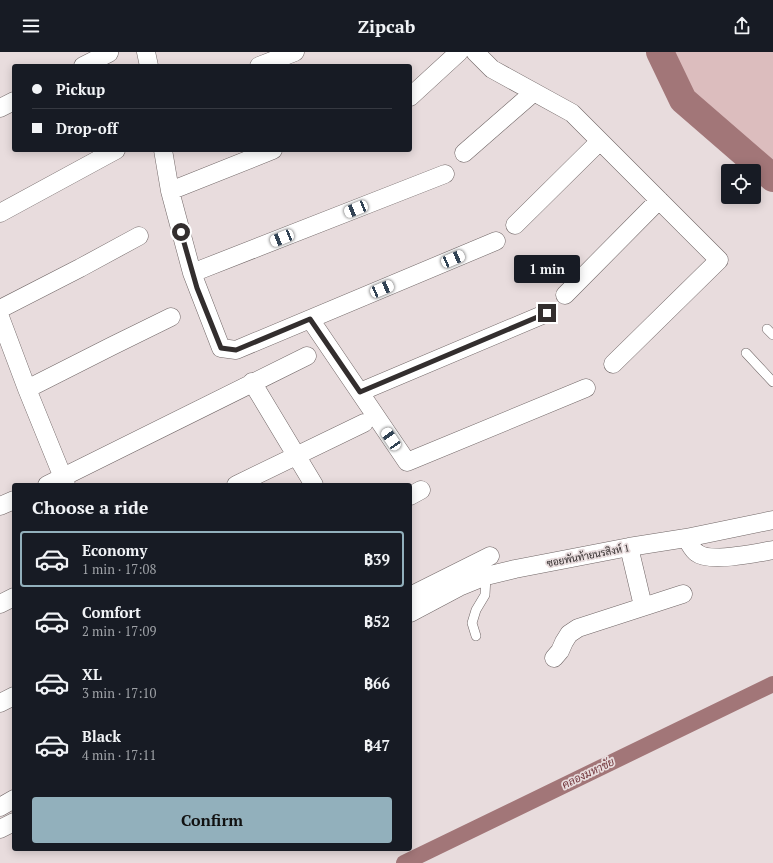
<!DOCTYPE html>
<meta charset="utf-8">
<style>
:root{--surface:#171b24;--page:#20242c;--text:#f1f3f6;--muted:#9ea1a6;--line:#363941;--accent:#92b0bc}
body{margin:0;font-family:"PT Serif",Sarabun,serif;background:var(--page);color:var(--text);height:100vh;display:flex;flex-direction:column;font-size:15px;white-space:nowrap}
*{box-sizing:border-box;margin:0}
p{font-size:13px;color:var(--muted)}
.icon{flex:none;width:22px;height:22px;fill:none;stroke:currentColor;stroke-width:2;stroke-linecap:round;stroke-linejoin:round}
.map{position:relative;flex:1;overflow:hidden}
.drawer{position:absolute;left:12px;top:431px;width:400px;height:368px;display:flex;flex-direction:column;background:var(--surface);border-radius:4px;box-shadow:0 2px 10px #0003}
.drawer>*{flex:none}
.banner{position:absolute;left:12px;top:12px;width:400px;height:88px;border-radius:4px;box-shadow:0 2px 10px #0003;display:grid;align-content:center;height:88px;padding:0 20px;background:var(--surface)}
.controls{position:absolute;left:721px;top:112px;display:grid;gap:8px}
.controls a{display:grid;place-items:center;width:40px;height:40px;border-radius:4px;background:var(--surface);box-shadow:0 2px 10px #0003;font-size:20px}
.end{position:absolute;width:18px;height:18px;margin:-9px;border:5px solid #332e2e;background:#fff;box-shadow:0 0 0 2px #fff}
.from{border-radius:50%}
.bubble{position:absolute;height:28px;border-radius:4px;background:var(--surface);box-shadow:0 2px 10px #0003;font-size:13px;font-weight:800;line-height:28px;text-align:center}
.car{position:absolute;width:12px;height:24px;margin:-12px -6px;border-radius:5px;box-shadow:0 0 3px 1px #0007;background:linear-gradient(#fff 24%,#345 0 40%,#fff 0 76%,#345 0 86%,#fff 0)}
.banner b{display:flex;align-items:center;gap:14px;height:38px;font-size:15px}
.banner b+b{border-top:1px solid var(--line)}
.banner i{width:10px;height:10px;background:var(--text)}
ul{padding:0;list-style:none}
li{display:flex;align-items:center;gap:12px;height:56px;margin:0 8px 6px;padding:0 12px;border:2px solid transparent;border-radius:4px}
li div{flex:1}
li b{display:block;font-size:15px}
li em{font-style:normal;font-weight:800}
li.active{border-color:var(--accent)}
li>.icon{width:36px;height:36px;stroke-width:1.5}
h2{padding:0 20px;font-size:18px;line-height:48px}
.button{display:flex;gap:8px;margin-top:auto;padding:8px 20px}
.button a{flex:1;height:46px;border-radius:4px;background:var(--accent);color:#111;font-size:16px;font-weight:800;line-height:46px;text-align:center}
header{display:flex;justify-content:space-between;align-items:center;height:52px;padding:0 20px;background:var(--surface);font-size:18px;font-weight:800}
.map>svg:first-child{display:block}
.grass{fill:#dcbdbe}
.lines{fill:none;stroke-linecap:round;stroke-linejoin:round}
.canal{stroke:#a27678;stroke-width:16}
.river{stroke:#a27678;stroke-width:28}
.lane-casing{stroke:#706666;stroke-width:10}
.street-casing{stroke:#706666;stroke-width:19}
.lane{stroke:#fff;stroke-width:9}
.street{stroke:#fff;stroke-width:18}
.route{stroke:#332e2e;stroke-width:5}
.labels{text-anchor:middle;stroke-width:3.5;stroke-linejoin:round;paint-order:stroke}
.street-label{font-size:10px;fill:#332e2e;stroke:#e8dcdd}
.water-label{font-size:11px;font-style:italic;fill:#72363c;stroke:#e8dcdd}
</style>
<header><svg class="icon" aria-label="menu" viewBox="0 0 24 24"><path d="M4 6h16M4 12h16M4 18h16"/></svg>Zipcab<svg class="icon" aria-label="share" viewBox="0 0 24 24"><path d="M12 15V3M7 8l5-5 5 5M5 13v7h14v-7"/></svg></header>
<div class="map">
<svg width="773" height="811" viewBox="0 0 773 811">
<rect width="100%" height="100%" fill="#e8dcdd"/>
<!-- grass -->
<path class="grass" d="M670 0H773V129L719 62 684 33Z"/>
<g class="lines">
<!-- canal -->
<path class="canal" d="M404 811 773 632"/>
<!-- river -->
<path class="river" d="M660 0 683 48 773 126"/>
<defs>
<path id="lane" d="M767 277 773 283
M746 301 773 330
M476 584 472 571 476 558 485 543 486 524"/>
<path id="street" d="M146 0 149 14
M475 0 492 17 572 61 719 208 613 312
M83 14 109 1
M259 14 295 0
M410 45 459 0
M0 56 14 49
M163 98 170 139 192 221 221 296 236 298 496 189
M464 101 534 40
M170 139 273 98
M0 161 116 98
M515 173 600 89
M192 221 445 122
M565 243 659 148
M0 257 80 216 139 184
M0 265 27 337 66 433
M310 267 407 410 586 336
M252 330 314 433
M27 337 112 294 171 265
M360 340 547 261
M47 433 307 304
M236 433 364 371
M410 444 421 438
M0 454 14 448
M686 486C689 490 692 498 697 501 709 511 757 501 773 498
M629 495 643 554
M410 544 490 504
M0 552 14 545
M410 561 459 535 486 524 515 517 629 495 686 486 773 468
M554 606 560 599 564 590 569 582 578 576 683 542
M0 651 14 644
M0 755 14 747
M0 777 14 770"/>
</defs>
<!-- lane casing -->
<use href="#lane" class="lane-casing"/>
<!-- street casing -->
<use href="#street" class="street-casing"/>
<!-- lane -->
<use href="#lane" class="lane"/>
<!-- street -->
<use href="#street" class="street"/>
</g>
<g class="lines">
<!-- route -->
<path class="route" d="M181 180 197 236 221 296 236 298 310 267 360 340 547 261"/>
</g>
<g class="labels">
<!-- street labels -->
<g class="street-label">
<text transform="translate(588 503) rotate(-11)" y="4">ซอยพันท้ายนรสิงห์ 1</text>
</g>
<!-- water labels -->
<g class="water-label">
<text transform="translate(588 721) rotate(-26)" y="4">คลองมหาชัย</text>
</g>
</g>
</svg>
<div class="controls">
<a><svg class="icon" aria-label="locate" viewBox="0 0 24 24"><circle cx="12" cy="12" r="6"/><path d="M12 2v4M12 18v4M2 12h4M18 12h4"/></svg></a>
</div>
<i class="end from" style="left:181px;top:180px"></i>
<i class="end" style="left:547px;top:261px"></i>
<div class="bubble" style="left:514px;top:203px;width:66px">1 min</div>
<i class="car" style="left:356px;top:157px;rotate:248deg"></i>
<i class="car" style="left:282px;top:186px;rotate:248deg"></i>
<i class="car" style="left:453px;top:207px;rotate:67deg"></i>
<i class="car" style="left:382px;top:237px;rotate:67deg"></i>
<i class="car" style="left:391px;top:387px;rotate:326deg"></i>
<div class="banner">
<b><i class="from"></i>Pickup</b>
<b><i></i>Drop-off</b>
</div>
<section class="drawer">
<h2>Choose a ride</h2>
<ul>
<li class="active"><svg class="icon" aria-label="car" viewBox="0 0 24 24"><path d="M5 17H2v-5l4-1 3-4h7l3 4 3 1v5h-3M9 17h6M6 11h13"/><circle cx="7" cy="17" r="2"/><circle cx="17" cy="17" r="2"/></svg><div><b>Economy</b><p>1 min · 17:08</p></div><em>฿39</em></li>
<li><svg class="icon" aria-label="car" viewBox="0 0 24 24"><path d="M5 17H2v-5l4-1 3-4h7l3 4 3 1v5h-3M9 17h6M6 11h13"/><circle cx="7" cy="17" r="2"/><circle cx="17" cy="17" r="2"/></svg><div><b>Comfort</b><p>2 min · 17:09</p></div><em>฿52</em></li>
<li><svg class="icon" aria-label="car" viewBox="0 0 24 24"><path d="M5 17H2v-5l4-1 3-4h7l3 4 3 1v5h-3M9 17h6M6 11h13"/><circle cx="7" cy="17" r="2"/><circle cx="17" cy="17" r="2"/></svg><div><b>XL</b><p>3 min · 17:10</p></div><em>฿66</em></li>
<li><svg class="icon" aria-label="car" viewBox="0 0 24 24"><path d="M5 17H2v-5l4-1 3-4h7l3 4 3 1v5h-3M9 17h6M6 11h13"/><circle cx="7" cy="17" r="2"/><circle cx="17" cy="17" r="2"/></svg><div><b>Black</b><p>4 min · 17:11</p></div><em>฿47</em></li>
</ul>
<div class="button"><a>Confirm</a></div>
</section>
</div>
